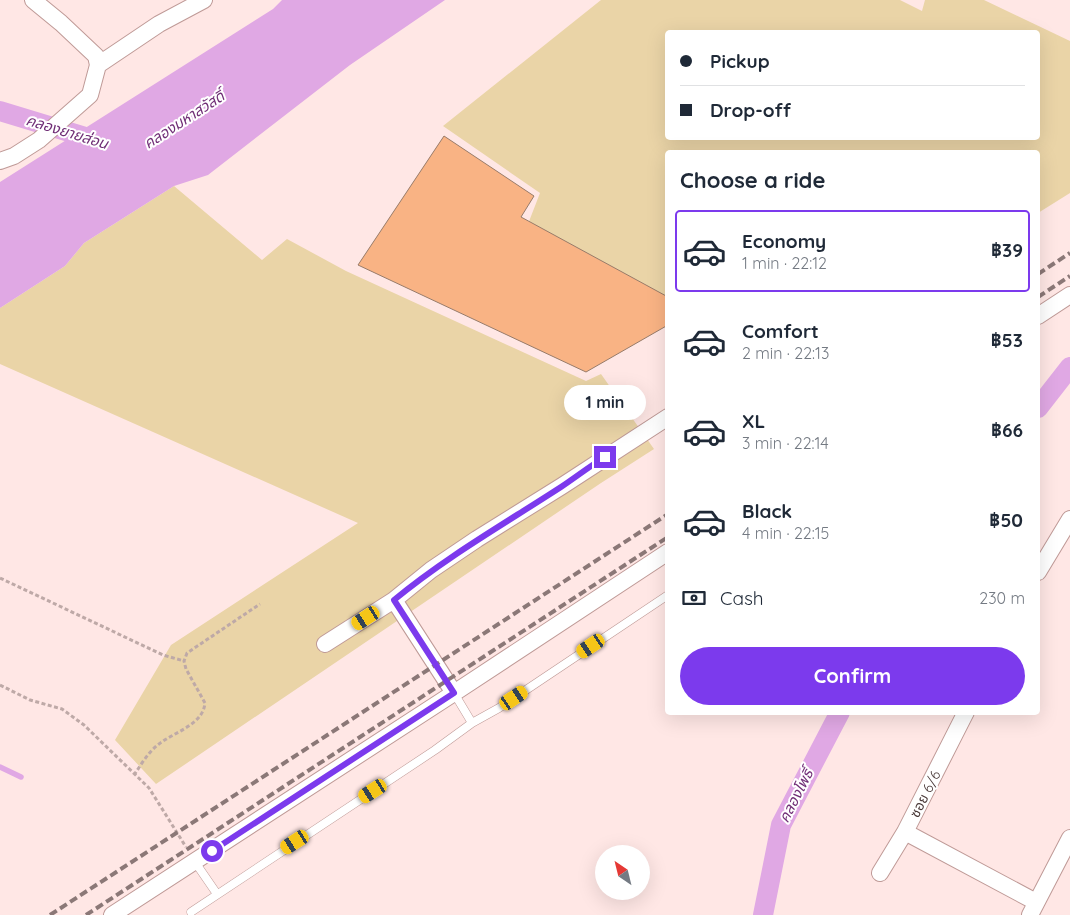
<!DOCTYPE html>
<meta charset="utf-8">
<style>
:root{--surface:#fff;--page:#f6f6f7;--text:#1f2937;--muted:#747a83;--line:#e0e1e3;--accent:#7c3aed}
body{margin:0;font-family:Quicksand,"Noto Sans Thai",sans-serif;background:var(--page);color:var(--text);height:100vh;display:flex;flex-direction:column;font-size:19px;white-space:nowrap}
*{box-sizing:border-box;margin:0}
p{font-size:16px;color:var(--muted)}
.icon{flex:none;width:28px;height:28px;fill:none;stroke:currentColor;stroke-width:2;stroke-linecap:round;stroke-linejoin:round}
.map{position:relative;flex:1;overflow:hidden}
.drawer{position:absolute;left:665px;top:150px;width:375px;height:565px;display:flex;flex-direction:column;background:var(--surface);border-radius:5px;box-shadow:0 5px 20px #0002}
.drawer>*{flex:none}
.guide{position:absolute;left:665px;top:30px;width:375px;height:110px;border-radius:5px;box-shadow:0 5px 20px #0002;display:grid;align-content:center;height:110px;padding:0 15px;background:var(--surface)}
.needle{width:32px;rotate:325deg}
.fabs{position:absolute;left:595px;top:845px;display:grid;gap:10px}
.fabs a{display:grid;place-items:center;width:55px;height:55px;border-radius:50%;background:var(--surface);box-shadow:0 5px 20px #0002;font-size:25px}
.end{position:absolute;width:22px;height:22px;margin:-11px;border:6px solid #7c3aed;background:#fff;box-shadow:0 0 0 2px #fff}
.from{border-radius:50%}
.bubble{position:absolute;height:35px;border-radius:18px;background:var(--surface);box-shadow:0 5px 20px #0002;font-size:16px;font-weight:800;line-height:35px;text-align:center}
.car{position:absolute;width:15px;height:30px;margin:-15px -8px;border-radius:6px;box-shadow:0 0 4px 1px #0007;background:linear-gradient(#f5c518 24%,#345 0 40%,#f5c518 0 76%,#345 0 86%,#f5c518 0)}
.guide b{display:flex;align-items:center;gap:18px;height:48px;font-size:19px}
.guide b+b{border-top:1px solid var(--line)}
.guide i{width:12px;height:12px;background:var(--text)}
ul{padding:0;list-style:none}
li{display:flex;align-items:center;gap:15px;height:82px;margin:0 10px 8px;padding:0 5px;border:2px solid transparent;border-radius:5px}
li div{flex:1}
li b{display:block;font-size:19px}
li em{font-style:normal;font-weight:800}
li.on{border-color:var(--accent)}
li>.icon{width:45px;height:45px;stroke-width:1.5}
h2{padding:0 15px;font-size:22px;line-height:60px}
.pay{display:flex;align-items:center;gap:12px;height:55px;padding:0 15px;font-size:19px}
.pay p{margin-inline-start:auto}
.action{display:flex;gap:10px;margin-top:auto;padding:10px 15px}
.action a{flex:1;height:58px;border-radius:30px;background:var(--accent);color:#fff;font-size:20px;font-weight:800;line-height:58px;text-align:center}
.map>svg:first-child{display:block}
.green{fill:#ead4a7;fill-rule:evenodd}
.water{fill:#e0a8e4}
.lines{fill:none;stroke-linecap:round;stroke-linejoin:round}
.stream{stroke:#e0a8e4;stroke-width:5.5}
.canal{stroke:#e0a8e4;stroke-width:20}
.building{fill:#f9b384;stroke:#977b69}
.lane-casing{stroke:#bf9a97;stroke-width:9}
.street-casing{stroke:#bf9a97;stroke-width:18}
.path{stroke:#bea9a7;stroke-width:3;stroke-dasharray:4 2.5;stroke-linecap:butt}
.lane{stroke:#fff;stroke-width:8}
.street{stroke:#fff;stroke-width:16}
.rail{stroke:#8b7877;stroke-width:4;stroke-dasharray:8 4;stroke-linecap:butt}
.route{stroke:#7c3aed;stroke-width:6}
.labels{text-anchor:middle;stroke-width:4;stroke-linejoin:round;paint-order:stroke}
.street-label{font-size:14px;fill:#483837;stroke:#fff}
.water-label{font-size:15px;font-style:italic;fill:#702e76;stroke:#fff}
</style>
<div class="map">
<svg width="1070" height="915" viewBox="0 0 1070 915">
<rect width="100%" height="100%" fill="#ffe7e5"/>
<!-- green -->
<path class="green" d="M601 0H900L922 11 925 0H984L1070 41V193L1038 213V152H668L667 303 528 224 540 193 443 126ZM668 32H1038V138H668Z
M174 186 262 260 287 239 346 271 586 381 601 374 654 449 601 483 156 784 115 740 171 645 358 523 0 364V308L65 266 84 243Z"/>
<!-- water -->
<path class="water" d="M282 0H445L350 65 208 175 174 186 84 243 65 266 0 308V182L273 9Z"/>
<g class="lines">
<!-- stream -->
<path class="stream" d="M0 767 21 777"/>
<!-- canal -->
<path class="canal" d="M0 111 102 142
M1038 408 1070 367
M763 915 781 825 840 712"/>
</g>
<!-- building -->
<path class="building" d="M444 136 534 196 521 217 668 297V325L586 372 358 265Z"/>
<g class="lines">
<defs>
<path id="lane" d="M454 693 472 723 499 708 668 595
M195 862 217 894
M191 912 435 750 472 723"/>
<path id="street" d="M98 65 159 24 204 0
M0 161 14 156 39 140 90 95 98 65 96 56 61 23 33 0
M1038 316 1070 295
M1038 572 1070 519
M325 644 394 600
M454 693 394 600 431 570 477 539 562 486 668 417
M905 832 1036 902
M880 873 905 832 966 712
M112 915 454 693 668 552
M1030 915 1070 838"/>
</defs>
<!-- lane casing -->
<use href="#lane" class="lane-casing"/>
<!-- street casing -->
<use href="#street" class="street-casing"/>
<!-- path -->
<path class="path" d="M0 578 163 655 184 661
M0 685 30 700 62 709 84 725 149 788 186 847
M134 775C141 765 148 752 159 744 174 732 203 725 205 703L186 669 184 661 187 653 260 604"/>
<!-- lane -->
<use href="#lane" class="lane"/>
<!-- street -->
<use href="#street" class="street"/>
<!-- rail -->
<path class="rail" d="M1038 274 1070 253
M1038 297 1070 276
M50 915 668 514
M86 915 668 537"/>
</g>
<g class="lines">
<!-- route -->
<path class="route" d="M212 851 454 693 394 600C446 557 504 524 561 487 576 477 590 466 605 457"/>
</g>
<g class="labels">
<!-- street labels -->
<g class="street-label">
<text transform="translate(925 794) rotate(-63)" y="5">ซอย 6/6</text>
</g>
<!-- water labels -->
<g class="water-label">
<text transform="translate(184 120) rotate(-33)" y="5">คลองมหาสวัสดิ์</text>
<text transform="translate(67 132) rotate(17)" y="5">คลองยายส่อน</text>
<text transform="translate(796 796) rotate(-63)" y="5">คลองโพธิ์</text>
</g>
</g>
</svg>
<div class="fabs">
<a><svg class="needle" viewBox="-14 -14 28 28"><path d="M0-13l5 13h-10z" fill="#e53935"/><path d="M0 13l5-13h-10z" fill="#747a83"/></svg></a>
</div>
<i class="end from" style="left:212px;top:851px"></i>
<i class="end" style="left:605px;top:457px"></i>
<div class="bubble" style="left:564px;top:385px;width:82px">1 min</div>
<i class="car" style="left:366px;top:618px;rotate:237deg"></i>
<i class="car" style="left:591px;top:646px;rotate:236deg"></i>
<i class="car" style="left:514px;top:698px;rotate:56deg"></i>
<i class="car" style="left:373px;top:791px;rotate:237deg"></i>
<i class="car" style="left:295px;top:842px;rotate:237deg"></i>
<div class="guide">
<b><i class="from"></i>Pickup</b>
<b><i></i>Drop-off</b>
</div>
<section class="drawer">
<h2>Choose a ride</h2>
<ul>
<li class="on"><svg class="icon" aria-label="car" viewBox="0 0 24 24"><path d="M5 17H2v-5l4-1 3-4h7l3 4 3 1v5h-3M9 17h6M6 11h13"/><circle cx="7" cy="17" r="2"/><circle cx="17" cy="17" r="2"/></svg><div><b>Economy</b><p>1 min · 22:12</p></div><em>฿39</em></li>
<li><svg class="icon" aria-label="car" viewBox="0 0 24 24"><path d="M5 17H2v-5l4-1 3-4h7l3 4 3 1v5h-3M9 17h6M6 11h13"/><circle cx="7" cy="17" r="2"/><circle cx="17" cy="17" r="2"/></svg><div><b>Comfort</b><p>2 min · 22:13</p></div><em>฿53</em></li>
<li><svg class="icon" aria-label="car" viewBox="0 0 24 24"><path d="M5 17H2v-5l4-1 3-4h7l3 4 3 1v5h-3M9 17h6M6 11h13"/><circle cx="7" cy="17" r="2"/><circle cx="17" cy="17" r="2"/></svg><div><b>XL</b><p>3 min · 22:14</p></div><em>฿66</em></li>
<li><svg class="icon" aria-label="car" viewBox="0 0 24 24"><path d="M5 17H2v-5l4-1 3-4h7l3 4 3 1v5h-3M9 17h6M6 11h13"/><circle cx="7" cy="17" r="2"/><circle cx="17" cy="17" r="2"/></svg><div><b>Black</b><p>4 min · 22:15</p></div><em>฿50</em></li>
</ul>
<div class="pay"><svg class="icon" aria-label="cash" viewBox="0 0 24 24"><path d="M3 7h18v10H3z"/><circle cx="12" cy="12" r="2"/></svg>Cash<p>230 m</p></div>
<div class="action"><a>Confirm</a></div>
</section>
</div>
